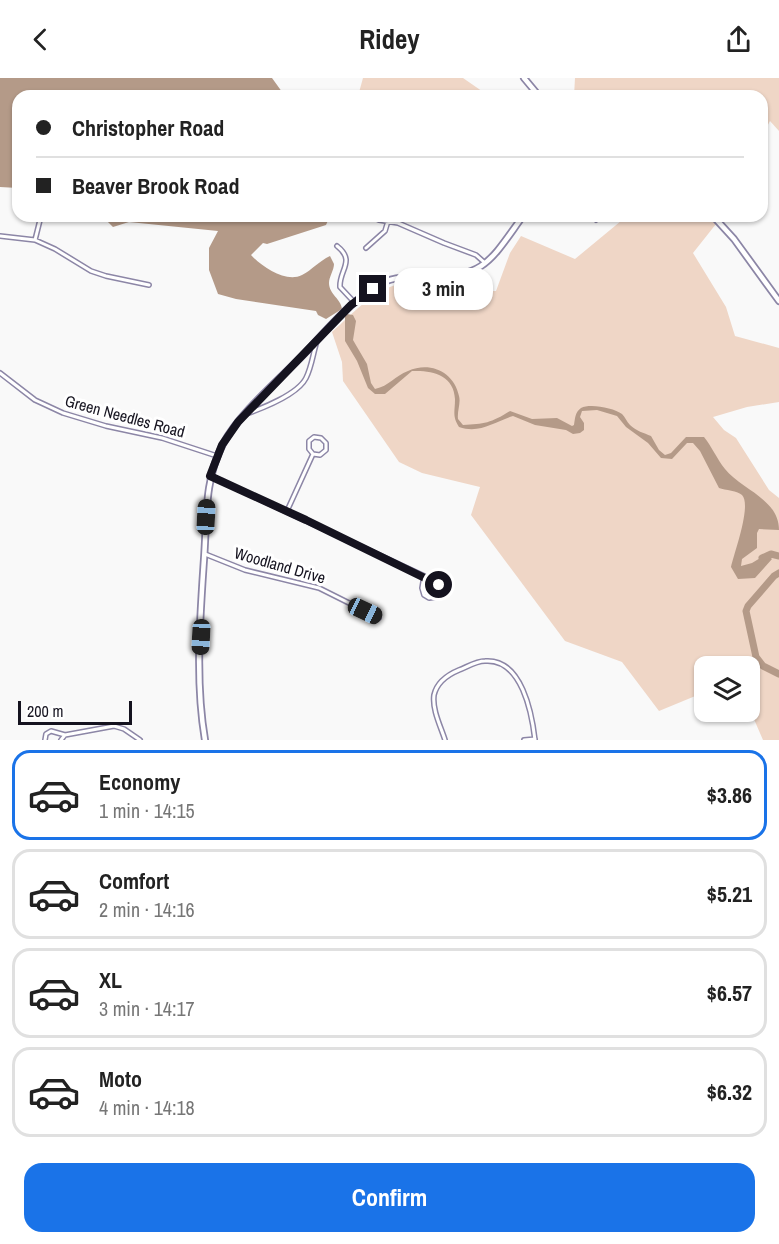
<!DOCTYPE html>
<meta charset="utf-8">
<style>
:root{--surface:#fff;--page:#f6f6f6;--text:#222;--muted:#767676;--line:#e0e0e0;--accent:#1a73e8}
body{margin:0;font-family:"Archivo Narrow",sans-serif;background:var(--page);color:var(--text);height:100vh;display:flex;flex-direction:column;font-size:22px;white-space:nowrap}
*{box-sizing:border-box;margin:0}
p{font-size:20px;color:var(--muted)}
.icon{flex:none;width:33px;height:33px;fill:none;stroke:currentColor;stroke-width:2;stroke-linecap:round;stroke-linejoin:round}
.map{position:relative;height:662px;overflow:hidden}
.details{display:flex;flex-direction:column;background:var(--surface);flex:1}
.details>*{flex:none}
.guide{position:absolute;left:12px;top:12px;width:756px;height:132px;border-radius:18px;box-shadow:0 2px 4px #0004;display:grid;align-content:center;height:132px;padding:0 24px;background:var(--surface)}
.controls{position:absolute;left:694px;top:578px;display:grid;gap:12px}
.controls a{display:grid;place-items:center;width:66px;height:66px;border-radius:12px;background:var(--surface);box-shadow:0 2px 4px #0004;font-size:30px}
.scale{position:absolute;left:18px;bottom:15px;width:114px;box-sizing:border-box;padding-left:6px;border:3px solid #15131f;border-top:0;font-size:16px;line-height:21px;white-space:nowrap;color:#15131f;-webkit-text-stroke:4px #fff;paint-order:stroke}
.end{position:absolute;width:27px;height:27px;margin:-14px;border:8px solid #15131f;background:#fff;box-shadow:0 0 0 3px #fff}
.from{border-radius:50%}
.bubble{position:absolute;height:42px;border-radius:18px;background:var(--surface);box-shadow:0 2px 4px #0004;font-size:20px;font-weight:800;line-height:42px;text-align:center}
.car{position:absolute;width:18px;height:36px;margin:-18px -9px;border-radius:8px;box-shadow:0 0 4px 2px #0007;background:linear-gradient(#222 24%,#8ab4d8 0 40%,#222 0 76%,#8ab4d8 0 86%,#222 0)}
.guide b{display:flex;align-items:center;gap:21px;height:57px;font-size:22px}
.guide b+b{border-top:2px solid var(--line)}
.guide i{width:15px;height:15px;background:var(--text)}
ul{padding:10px 0 0;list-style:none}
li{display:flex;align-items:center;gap:18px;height:90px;margin:0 12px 9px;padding:0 12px;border:3px solid var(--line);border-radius:18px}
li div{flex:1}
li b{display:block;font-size:22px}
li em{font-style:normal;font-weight:800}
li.on{border-color:var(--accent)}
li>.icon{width:54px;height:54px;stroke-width:1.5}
.button{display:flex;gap:12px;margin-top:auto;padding:12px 24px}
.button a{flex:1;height:69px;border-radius:18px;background:var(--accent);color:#fff;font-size:24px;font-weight:800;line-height:69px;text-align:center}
header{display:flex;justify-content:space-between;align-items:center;height:78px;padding:0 24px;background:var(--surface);font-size:27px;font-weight:800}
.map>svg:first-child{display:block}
.green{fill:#efd6c6}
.water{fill:#b49a88}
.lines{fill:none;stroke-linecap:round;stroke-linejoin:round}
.river{stroke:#b49a88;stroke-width:7}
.street-casing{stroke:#8c86a6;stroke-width:6}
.secondary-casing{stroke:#8c86a6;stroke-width:8}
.street{stroke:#fff;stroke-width:3}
.secondary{stroke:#fff;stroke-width:4.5}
.route{stroke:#15131f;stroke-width:8}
.labels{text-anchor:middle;stroke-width:6;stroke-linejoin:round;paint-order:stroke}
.street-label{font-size:16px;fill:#15131f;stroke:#fff}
</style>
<header><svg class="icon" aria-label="back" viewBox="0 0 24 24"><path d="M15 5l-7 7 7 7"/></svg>Ridey<svg class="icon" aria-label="share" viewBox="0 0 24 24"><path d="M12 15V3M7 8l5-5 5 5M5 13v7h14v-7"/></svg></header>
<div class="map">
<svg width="779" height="662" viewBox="0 0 779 662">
<rect width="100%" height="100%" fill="#f9f9f9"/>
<!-- green -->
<path class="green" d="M363 0H463L489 18H358Z
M575 0H779V53L770 43 762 58V18H574Z
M627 138H706L716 146 693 175 726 229 735 258 779 270V324L747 329 713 339 724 352 736 360 769 412 779 420V662H763L750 632V588H705V614L659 633 622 584 565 563 471 437 480 409 422 395 399 384 343 303 342 284 332 254C354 235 374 210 404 205 421 203 438 206 455 205L465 213H496L510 175 521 158 575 181Z"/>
<!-- water -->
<path class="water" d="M0 0H272L285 18H18V110L0 109Z
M102 138H330L326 147 267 166 263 165 251 177C262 189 286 205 302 197 312 192 319 183 330 178L334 186C334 192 329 199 329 205 329 216 341 221 342 231L326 241 318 237 316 233 236 221 218 216 209 192V170L218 153 129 144 113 149Z
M347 236 353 237 356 243 353 262 367 286 371 305 375 311C389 308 395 298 408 293 430 283 454 294 459 318 461 325 457 333 458 341L463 347C484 346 491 345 510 333L532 341 557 340 572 348 574 347C575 341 575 334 581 330 590 325 614 330 622 336 625 339 627 344 630 347 636 353 644 355 651 358L659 372 665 377 671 375 686 359H704C712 369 717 381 725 391 742 412 779 421 779 452L759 451 757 455V470L742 481 741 488 752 485 767 476 772 481 755 500 738 501 731 489C734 475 752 427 742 417 738 413 725 412 719 410L700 373 693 365H687L672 381 661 380 648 365 626 349 617 338 597 332 582 333 580 339 584 345V352L580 355 573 356 566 352 535 347 513 338C494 344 480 356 459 349 452 338 455 334 455 321 454 297 432 292 412 293L385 316H375L368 310 357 283 345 263V238Z"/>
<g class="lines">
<!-- river -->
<path class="river" d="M762 480 771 476 779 478
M779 495 774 498 748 528 746 533 756 579 763 588 779 596"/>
<defs>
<path id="street" d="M370 138 379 142 398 145 444 165 476 177 485 185
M592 138 596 142
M0 158 35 162 55 171 91 193 106 198 149 207
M35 162 41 138
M337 168C356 183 339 192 340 209L354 224
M366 170 385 153 388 143
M0 295 35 322 63 335 106 348 162 360 217 378
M246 336C263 330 298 316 306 300 312 288 313 275 317 263
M212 399 435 503 440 511 436 519 429 520 424 517 422 510 424 498
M287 433 313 376 320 377 326 372V365L321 360 314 359 309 363V371L313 376
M205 476 245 492 319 510 379 540
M45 662 46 656 51 653 65 657 114 648 124 651 140 662
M61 662 65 657
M445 662C441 649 432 632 434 617 437 604 447 597 459 592 467 589 476 583 485 583 522 580 532 636 535 662
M524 662 535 661"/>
<path id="secondary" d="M524 0 539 18
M713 138 734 161 779 223
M205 662C195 603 200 540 204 481 207 441 204 402 223 366 240 334 280 301 305 275 329 250 351 222 382 205 396 198 412 199 427 199 485 200 491 182 523 138"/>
</defs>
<!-- street casing -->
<use href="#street" class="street-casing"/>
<!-- secondary casing -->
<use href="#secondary" class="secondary-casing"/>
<!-- street -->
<use href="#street" class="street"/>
<!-- secondary -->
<use href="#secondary" class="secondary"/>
</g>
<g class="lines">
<!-- route -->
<path class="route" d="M373 211 351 227 238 344 222 367 210 398 306 442 439 507"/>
</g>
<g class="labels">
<!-- street labels -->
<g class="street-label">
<text transform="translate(125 338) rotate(15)" y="6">Green Needles Road</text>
<text transform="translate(280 487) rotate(16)" y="6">Woodland Drive</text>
</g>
</g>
</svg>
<div class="controls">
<a><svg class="icon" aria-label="layers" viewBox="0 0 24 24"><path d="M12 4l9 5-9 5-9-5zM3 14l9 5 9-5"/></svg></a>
</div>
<div class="scale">200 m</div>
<i class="end from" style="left:439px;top:507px"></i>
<i class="end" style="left:373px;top:211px"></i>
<div class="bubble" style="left:394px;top:190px;width:99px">3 min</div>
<i class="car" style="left:206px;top:439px;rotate:3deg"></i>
<i class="car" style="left:365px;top:533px;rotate:115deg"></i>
<i class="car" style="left:201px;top:559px;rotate:183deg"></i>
<div class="guide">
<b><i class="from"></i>Christopher Road</b>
<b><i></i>Beaver Brook Road</b>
</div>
</div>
<section class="details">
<ul>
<li class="on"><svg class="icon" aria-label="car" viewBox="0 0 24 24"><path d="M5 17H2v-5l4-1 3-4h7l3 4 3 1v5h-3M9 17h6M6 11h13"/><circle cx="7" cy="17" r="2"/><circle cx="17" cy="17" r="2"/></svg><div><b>Economy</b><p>1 min · 14:15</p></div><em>$3.86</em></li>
<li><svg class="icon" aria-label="car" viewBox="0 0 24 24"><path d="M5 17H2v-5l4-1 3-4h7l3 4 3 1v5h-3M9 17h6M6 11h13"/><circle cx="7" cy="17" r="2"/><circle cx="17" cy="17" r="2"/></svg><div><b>Comfort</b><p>2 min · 14:16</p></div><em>$5.21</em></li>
<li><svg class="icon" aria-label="car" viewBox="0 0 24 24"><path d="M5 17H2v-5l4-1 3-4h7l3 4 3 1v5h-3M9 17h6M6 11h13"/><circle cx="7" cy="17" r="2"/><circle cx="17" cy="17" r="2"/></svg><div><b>XL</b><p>3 min · 14:17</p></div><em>$6.57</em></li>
<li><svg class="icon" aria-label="car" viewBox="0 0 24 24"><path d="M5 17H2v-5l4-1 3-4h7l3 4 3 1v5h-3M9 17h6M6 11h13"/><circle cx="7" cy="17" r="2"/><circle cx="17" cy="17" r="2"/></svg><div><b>Moto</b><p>4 min · 14:18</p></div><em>$6.32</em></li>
</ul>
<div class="button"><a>Confirm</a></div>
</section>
